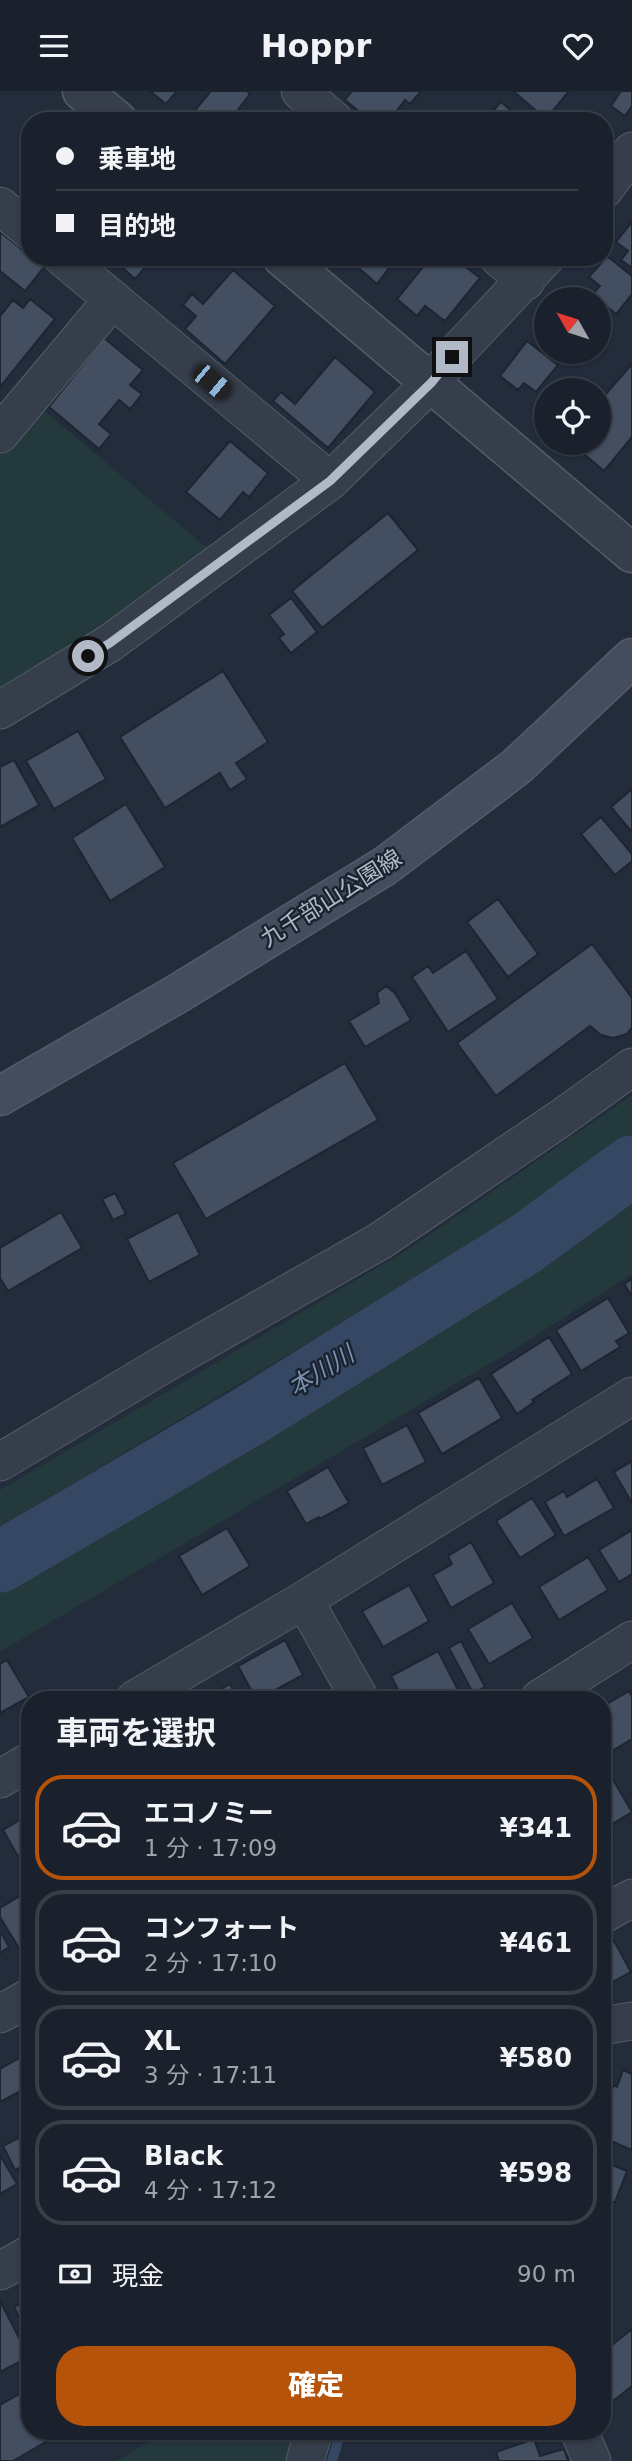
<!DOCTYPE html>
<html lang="ja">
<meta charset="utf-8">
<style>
:root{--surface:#1a212c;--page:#232934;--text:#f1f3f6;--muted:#9fa3a9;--line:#383e48;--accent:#b45309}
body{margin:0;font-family:"DejaVu Sans","Noto Sans JP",sans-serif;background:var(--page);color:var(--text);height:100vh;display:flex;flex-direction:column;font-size:26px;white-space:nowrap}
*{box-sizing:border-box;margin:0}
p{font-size:23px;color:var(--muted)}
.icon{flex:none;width:38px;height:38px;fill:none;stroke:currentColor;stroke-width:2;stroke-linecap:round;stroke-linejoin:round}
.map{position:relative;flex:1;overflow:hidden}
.panel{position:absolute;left:21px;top:1600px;width:590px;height:749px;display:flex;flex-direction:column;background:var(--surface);border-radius:28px;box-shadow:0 2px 5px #0004,0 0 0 2px var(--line)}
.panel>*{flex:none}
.hud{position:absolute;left:21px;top:21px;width:592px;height:154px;border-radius:28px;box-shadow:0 2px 5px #0004,0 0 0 2px var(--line);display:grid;align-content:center;height:154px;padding:0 35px;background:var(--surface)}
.needle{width:46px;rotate:309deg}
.fabs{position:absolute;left:534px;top:196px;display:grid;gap:14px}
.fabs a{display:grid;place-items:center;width:77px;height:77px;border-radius:50%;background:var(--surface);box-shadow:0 2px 5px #0004,0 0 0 2px var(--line);font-size:35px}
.end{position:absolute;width:32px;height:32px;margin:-16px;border:9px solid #b1b9c7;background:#111;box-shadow:0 0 0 4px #111}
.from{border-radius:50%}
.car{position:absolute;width:21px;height:42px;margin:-21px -10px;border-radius:9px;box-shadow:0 0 5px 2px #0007;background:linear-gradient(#222 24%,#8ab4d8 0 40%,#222 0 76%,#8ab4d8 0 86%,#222 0)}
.hud b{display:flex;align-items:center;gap:24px;height:66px;font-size:26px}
.hud b+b{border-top:2px solid var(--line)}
.hud i{width:18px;height:18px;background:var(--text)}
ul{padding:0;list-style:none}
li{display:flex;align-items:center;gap:21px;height:105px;margin:0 14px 10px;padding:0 21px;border:4px solid var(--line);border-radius:28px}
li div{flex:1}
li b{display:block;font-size:26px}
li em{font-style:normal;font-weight:800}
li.selected{border-color:var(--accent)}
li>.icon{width:63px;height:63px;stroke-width:1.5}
h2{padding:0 35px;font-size:32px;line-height:84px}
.pay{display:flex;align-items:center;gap:18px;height:77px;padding:0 35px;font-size:26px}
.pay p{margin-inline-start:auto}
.button{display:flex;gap:14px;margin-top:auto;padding:14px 35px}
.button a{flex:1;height:80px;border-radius:28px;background:var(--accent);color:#fff;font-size:28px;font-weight:800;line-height:80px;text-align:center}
header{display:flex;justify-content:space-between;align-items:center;height:91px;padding:0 35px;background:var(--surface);font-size:32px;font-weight:800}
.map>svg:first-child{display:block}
.green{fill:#24393c}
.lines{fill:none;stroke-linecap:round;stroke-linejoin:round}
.stream{stroke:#354762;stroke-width:10}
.river{stroke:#354762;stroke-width:61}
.building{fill:#434f60;stroke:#1d2532;stroke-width:2}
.minor-casing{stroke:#545c69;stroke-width:39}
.tertiary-casing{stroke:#545c69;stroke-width:41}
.secondary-casing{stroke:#545c69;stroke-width:41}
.minor{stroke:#363e4b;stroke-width:37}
.tertiary{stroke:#363e4b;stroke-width:38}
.secondary{stroke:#444d5e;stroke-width:38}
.route{stroke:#b1b9c7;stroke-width:9}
.labels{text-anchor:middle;stroke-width:5;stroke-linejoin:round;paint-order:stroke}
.street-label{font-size:23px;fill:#b1b9c7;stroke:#1b2330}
.water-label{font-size:24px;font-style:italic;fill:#798faf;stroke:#1b2330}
</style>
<header><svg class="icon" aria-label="menu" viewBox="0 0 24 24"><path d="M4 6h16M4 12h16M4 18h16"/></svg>Hoppr<svg class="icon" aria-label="heart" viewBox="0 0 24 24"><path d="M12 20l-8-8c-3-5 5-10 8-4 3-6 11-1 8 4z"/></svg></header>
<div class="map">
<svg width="632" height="2370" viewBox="0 0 632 2370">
<rect width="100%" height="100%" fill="#222c3b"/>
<!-- green -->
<path class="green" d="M40 316 212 461 121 526 0 600V364Z
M632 1004V1048L572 1094 0 1436V1399L409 1158Z
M632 1106V1183L518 1256 0 1561V1488L607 1125Z
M167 2340H295L286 2370H116Z"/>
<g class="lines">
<!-- stream -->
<path class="stream" d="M332 2370 341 2340"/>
<!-- river -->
<path class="river" d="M0 1471 249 1325 524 1154 632 1075"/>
</g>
<!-- building -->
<path class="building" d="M150 0H177L166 13Z
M211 0H247L250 3 237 20 249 30H186Z
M352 0H421L410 13 405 9 389 30H371L345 9Z
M513 0H569L546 28Z
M621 0H632V15L625 25 611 15Z
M501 11 523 30H484Z
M423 22 433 30H416Z
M632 131V177L621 169 628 160 616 151Z
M0 141 44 176 25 200 0 180Z
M607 165 632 185V203L616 223 592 204 600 195 589 186Z
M111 166H154L135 188Z
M346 166H397L377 193Z
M431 166H453L480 187 445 230 425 215 417 225 397 208Z
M233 179 275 215 225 273 185 238 196 225 183 214 192 203 203 213Z
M30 208 55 228 0 296V225L13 209 23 217Z
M104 247 143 279 130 294 142 303 130 318 119 309 99 333 111 343 99 358 49 316Z
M527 250 558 274 536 301 524 292 518 299 500 285Z
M564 261H587L578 272Z
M335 266 375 301 328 357 273 310 281 301 295 313Z
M632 273V346L604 380 571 352H598V312Z
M230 350 268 382 249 406 243 401 220 429 186 401Z
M388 422 418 459 322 537 292 500Z
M291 507 317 541 291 562 279 547 284 543 269 524Z
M223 580 268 651 236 672 247 688 230 699 220 682 165 717 120 646Z
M78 640 106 688 54 718 26 670Z
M14 669 39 714 0 736V676Z
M632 698V741L611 716Z
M126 713 165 776 110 810 72 747Z
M601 726 632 763V770L615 784 581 743Z
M498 808 538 863 508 886 467 831Z
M592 853 632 907V936L627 943 613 947 601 944 590 935 496 1005 457 952Z
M466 860 498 908 448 941 412 886 428 875 433 882Z
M386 895 395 902 411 929 365 956 349 930 379 912 377 902Z
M345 972 378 1029 206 1128 173 1072Z
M115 1102 126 1123 113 1129 102 1108Z
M61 1121 82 1157 8 1200 0 1187V1157Z
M178 1121 200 1164 149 1191 127 1148Z
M632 1188V1205L624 1193Z
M608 1207 629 1242 616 1250 620 1256 581 1280 556 1239Z
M549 1246 572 1283 532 1309 534 1311 517 1323 491 1283Z
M479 1287 502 1327 442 1363 418 1322Z
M407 1334 426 1371 382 1394 363 1357Z
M632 1370V1412L614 1381Z
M328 1376 349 1412 320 1428 319 1426 306 1433 287 1400Z
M597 1388 614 1417 564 1445 545 1411 564 1400 567 1406Z
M532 1407 556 1444 520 1467 496 1430Z
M227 1437 250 1475 202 1504 179 1465Z
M632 1439V1483L619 1491 599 1459Z
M471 1451 494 1492 451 1517 433 1484 452 1473 448 1465Z
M588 1466 608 1499 559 1529 539 1496Z
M409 1494 429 1530 383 1556 362 1520Z
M512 1512 533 1547 489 1573 468 1538Z
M285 1549 303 1584 277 1598 281 1605 275 1608H256L238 1575Z
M461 1550 485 1596 473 1602 449 1557Z
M438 1560 460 1603 451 1608H403L391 1585Z
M7 1569 29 1606 0 1622V1573Z
M230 1593 238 1608H201Z
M629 1600 632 1605V1648L610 1661 602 1647V1616Z
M612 1687 632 1721 609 1735 613 1743 602 1749V1693Z
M30 1723V1768L28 1769 24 1763 19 1767 3 1739Z
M30 1799V1850L19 1857 0 1826V1817Z
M2 1843 9 1856 0 1862V1844Z
M614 1850 631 1881 602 1897V1857Z
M23 1965 30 1977V1995L0 2011V1978Z
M623 1979 632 1983V2059L602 2046V2039L608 2025 602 2021 614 1994 617 1996Z
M30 2041V2072L15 2079 3 2055Z
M0 2064 17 2093 0 2103Z
M602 2070 627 2080 615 2111H602Z
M30 2208V2238L26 2240 14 2216Z
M0 2210 29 2266 0 2281Z
M632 2238V2295L613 2310 607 2302 602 2307V2262Z
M30 2297V2340H51L54 2346 13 2370H0V2314Z
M62 2340H83L68 2348Z
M534 2348 540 2365 564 2358 568 2370H499L496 2361Z"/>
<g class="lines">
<defs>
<path id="minor" d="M300 0 335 30
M604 99 632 60
M0 115 30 140
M62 166 330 390
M498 166 526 190
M0 343 113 208
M0 619 110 552 330 390 432 291 452 266 546 166
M0 1371 169 1270 380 1150 561 1027 632 976
M304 1509 360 1608
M135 1608 304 1509 632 1305
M539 1608 632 1549
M0 1688 30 1670
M602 1824 632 1807
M0 1923 30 1906
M602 1935 632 1930
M0 2180 30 2163
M579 2340 592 2370
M305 2370 314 2340"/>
<path id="tertiary" d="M82 0 118 30
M282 166 632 462"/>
<path id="secondary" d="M0 1005 177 903 385 775 516 676 632 567"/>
</defs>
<!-- minor casing -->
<use href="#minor" class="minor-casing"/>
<!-- tertiary casing -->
<use href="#tertiary" class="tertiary-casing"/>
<!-- secondary casing -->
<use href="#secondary" class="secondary-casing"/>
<!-- minor -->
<use href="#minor" class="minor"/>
<!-- tertiary -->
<use href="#tertiary" class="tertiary"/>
<!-- secondary -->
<use href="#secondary" class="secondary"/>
</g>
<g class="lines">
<!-- route -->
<path class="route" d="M88 565 110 552 330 390 432 291 452 266"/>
</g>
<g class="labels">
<!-- street labels -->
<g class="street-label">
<text transform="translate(331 807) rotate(-32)" y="8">九千部山公園線</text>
</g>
<!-- water labels -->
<g class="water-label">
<text transform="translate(321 1280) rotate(-32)" y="8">本川川</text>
</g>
</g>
</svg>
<div class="fabs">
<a><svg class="needle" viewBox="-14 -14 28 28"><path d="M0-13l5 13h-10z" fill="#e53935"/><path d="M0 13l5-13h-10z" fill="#9fa3a9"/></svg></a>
<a><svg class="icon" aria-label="locate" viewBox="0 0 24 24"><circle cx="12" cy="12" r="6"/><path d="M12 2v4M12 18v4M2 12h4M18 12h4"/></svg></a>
</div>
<i class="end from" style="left:88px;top:565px"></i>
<i class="end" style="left:452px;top:266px"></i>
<i class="car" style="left:212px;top:291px;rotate:130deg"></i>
<div class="hud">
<b><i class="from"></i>乗車地</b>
<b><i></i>目的地</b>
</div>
<section class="panel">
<h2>車両を選択</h2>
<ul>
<li class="selected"><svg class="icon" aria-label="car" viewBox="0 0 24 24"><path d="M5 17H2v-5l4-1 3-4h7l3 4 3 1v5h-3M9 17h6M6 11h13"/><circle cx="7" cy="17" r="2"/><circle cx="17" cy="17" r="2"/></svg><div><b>エコノミー</b><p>1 分 · 17:09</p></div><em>¥341</em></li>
<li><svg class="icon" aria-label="car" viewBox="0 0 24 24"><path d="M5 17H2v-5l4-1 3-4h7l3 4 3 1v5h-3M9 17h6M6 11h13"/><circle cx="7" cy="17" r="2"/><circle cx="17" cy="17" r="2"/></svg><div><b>コンフォート</b><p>2 分 · 17:10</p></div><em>¥461</em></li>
<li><svg class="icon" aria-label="car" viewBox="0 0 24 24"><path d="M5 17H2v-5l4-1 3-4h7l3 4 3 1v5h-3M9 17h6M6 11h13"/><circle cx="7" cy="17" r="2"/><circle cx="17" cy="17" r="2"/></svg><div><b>XL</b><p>3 分 · 17:11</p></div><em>¥580</em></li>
<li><svg class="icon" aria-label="car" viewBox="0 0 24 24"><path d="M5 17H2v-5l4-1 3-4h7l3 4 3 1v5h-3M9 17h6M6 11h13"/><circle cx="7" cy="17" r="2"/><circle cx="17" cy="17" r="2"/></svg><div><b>Black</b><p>4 分 · 17:12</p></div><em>¥598</em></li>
</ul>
<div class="pay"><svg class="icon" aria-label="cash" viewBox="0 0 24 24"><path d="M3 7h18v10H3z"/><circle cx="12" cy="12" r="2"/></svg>現金<p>90 m</p></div>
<div class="button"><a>確定</a></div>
</section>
</div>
